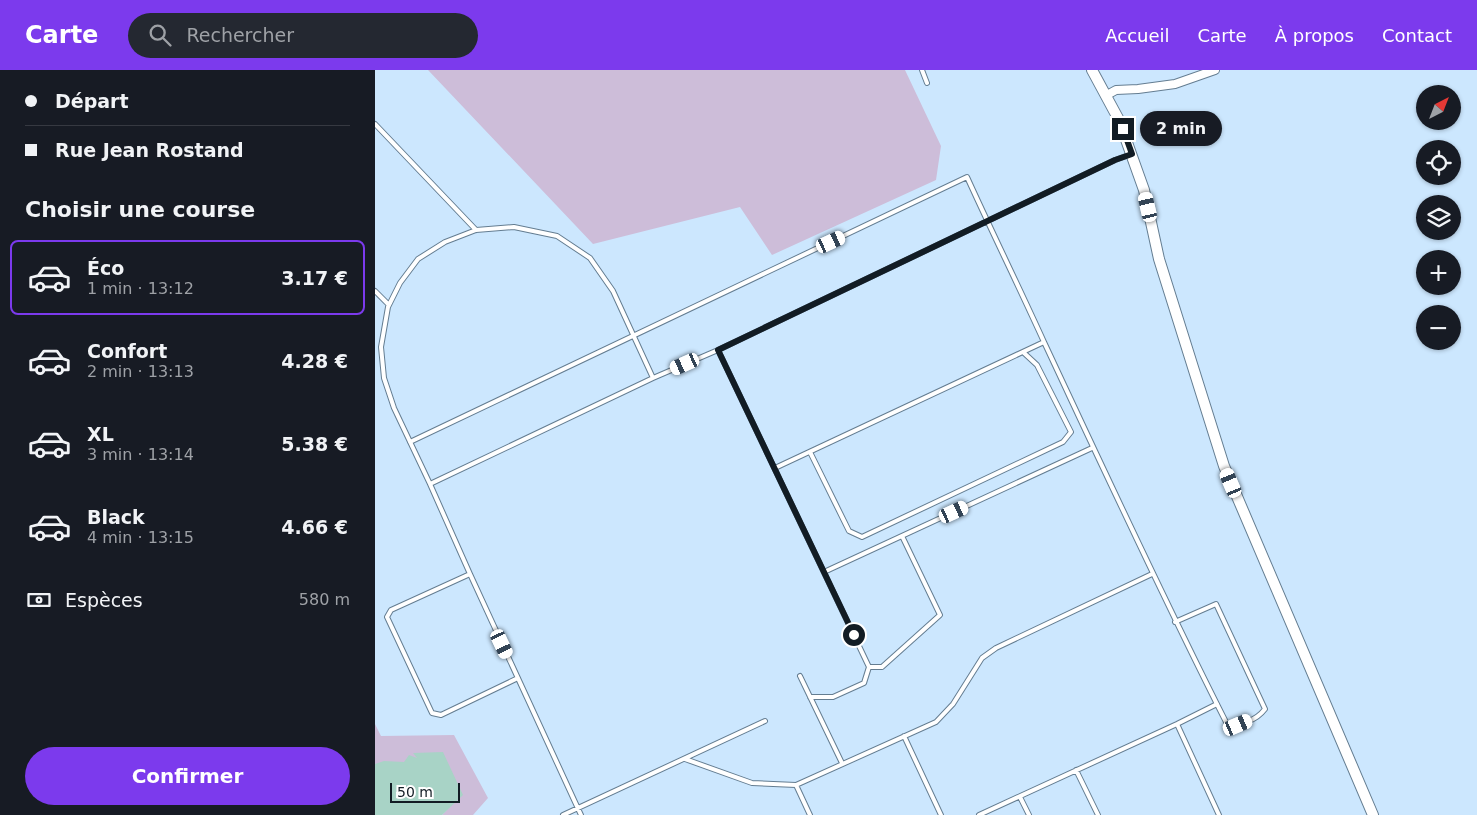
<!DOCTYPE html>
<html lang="fr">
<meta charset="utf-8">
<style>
:root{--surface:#171b24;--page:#242831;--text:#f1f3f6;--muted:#9ea1a6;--line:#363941;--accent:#7c3aed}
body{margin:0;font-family:"DejaVu Sans",sans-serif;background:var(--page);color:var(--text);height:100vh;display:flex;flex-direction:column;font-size:19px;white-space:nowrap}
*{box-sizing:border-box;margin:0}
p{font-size:16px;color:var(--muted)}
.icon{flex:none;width:28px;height:28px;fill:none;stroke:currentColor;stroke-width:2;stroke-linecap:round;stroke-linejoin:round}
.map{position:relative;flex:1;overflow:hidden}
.panel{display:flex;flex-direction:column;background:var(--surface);width:375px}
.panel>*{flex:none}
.hud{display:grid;align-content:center;height:110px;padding:0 25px;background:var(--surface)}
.needle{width:32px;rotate:42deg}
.controls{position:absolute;left:1041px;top:15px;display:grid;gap:10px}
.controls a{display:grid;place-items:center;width:45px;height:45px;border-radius:50%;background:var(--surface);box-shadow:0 1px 4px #0004;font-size:25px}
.scale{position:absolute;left:15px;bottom:12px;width:70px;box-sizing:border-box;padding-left:5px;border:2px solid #121c24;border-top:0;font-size:14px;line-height:18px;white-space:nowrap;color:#121c24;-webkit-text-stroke:4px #fff;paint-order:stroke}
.end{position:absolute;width:22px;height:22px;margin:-11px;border:6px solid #121c24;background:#fff;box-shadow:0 0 0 2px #fff}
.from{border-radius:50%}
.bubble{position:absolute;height:35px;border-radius:18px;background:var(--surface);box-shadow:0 1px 4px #0004;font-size:16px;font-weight:800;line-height:35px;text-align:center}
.car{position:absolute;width:15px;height:30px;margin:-15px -8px;border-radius:6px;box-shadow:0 0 4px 1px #0007;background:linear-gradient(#fff 24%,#345 0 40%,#fff 0 76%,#345 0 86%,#fff 0)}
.hud b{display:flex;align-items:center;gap:18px;height:48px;font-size:19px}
.hud b+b{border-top:1px solid var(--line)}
.hud i{width:12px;height:12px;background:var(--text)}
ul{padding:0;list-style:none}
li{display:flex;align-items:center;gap:15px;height:75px;margin:0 10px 8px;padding:0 15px;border:2px solid transparent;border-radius:8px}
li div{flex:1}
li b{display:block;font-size:19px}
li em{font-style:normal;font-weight:800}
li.selected{border-color:var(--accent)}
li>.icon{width:45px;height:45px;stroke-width:1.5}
h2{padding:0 25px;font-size:22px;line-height:60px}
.pay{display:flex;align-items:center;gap:12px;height:55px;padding:0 25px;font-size:19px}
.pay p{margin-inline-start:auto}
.cta{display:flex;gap:10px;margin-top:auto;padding:10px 25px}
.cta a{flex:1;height:58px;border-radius:30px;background:var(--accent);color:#fff;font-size:20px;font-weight:800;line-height:58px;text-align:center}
header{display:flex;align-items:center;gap:30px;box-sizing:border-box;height:70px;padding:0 25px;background:var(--accent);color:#fff}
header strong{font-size:24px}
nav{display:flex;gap:28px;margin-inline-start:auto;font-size:18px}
.search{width:350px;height:45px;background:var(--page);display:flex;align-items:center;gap:12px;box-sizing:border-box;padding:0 18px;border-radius:28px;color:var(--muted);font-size:19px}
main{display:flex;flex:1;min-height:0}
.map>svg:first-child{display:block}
.green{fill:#cdbdd9}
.water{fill:#a8d3c6}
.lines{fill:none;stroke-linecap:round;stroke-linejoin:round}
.service-casing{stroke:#647d91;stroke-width:6}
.minor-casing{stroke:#647d91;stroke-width:10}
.tertiary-casing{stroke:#647d91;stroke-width:12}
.service{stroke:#fff;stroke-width:4}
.minor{stroke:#fff;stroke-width:8}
.tertiary{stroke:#fff;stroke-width:10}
.route{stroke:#121c24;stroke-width:6}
</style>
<header>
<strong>Carte</strong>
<div class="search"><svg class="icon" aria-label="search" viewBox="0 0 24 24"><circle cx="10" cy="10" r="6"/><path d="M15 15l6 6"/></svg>Rechercher</div>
<nav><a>Accueil</a><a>Carte</a><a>À propos</a><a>Contact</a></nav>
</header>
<main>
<section class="panel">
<div class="hud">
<b><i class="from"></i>Départ</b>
<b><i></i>Rue Jean Rostand</b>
</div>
<h2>Choisir une course</h2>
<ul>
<li class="selected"><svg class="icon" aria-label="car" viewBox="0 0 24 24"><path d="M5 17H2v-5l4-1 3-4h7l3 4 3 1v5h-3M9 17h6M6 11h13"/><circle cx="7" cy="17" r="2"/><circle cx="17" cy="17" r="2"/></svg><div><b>Éco</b><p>1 min · 13:12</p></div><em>3.17 €</em></li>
<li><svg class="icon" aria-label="car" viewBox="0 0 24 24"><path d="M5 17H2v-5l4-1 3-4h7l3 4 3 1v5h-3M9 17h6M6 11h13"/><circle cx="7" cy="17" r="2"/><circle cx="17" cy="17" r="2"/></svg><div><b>Confort</b><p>2 min · 13:13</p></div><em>4.28 €</em></li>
<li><svg class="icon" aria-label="car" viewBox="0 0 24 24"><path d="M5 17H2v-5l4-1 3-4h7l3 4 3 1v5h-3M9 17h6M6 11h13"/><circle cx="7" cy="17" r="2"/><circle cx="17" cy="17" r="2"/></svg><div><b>XL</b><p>3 min · 13:14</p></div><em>5.38 €</em></li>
<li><svg class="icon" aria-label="car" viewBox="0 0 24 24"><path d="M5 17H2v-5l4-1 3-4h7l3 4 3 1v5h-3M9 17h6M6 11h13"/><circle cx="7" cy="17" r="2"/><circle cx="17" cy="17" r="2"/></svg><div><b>Black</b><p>4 min · 13:15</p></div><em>4.66 €</em></li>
</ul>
<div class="pay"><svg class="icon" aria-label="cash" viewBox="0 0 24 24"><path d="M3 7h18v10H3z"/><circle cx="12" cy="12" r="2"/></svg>Espèces<p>580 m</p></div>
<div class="cta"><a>Confirmer</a></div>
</section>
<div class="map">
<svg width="1102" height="745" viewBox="0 0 1102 745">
<rect width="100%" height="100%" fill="#cce7fe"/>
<!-- green -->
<path class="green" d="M53 0H530L566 76 561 110 397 185 365 137 218 174Z
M0 654 6 666 79 665 113 728 98 745H67L87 724 29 692 0 694Z"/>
<!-- water -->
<path class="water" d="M68 682 88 725 67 745H0V694L9 691 29 692 34 685 42 688 38 683Z"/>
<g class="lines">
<defs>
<path id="service" d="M547 0 552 13
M0 54 101 160
M0 221 14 235
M343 280 494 597 489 613 458 627H435
M35 372 592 107C617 162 644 217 669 272 729 400 788 528 852 654 866 655 881 651 890 639L841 534 800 552
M435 382 474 461 487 467 688 372 696 362 662 295 648 282
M400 398 669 272
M55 414 278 308 343 280 740 90 754 85
M449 502 717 378
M95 504 16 540 12 547 57 643 66 645 143 608
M494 597H507L565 545 527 466
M425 606 467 693
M802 654 844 745
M529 666 566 745
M310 689 377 713 421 715
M701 700 723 745
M645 727 654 745
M188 745 390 651
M206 745 95 504 55 414 19 338 9 308 6 277 13 237 25 213 43 189 70 172 101 160 139 157 182 166 215 188 238 221 278 308
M435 745 421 715 561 652 578 634 607 588 621 578 777 504
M604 745 802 654 842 634"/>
<path id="minor" d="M732 25 741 20 763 19 800 14 840 0"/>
<path id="tertiary" d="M717 0 744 50 769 120 784 189 849 396 998 745"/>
</defs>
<!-- service casing -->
<use href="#service" class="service-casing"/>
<!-- minor casing -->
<use href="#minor" class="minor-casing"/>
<!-- tertiary casing -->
<use href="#tertiary" class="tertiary-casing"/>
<!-- service -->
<use href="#service" class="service"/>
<!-- minor -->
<use href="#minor" class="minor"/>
<!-- tertiary -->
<use href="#tertiary" class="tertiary"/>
</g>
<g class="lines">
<!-- route -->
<path class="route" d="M479 565 343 280 740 90 757 84 748 59"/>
</g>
</svg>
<div class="controls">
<a><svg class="needle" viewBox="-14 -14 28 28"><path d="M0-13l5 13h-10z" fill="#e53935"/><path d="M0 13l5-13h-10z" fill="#9ea1a6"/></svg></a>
<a><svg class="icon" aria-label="locate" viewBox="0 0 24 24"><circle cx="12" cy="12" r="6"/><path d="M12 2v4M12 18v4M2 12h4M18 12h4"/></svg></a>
<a><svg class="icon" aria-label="layers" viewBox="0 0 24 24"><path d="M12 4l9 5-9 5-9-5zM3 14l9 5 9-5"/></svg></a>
<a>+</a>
<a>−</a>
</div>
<div class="scale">50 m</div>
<i class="end from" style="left:479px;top:565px"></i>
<i class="end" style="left:748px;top:59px"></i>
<div class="bubble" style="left:765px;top:41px;width:82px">2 min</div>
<i class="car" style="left:773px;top:137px;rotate:347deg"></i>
<i class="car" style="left:456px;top:172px;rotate:65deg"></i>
<i class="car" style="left:310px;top:294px;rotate:246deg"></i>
<i class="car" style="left:856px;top:413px;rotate:337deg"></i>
<i class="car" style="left:579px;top:442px;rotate:65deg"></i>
<i class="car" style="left:127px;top:574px;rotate:155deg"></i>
<i class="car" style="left:863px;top:655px;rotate:67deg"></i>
</div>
</main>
